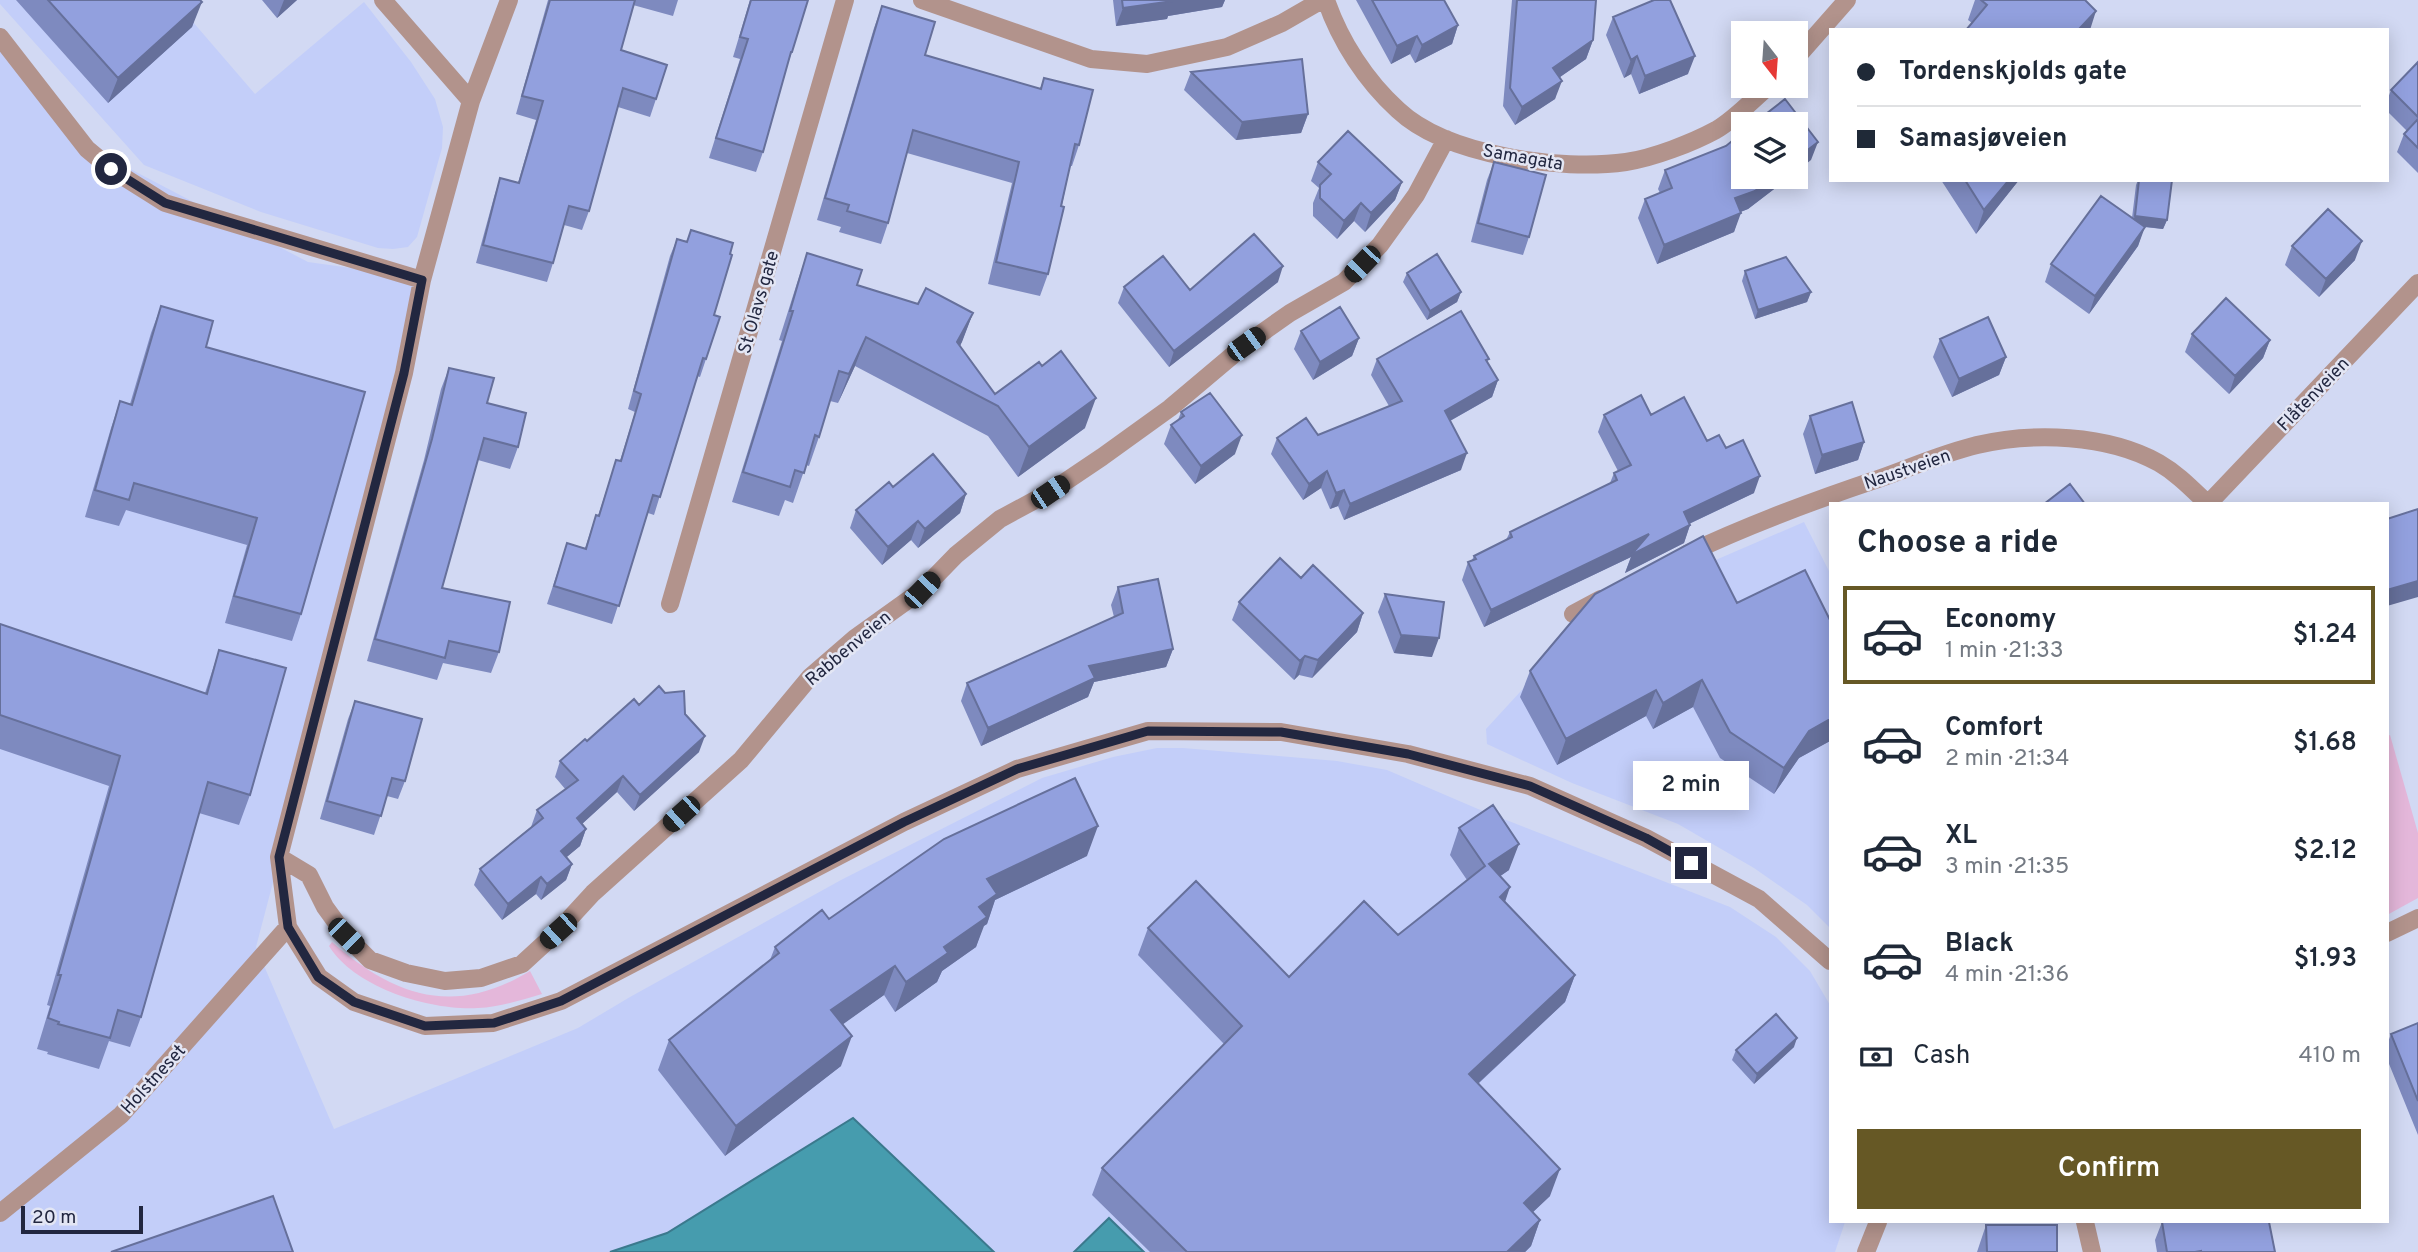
<!DOCTYPE html>
<meta charset="utf-8">
<style>
:root{--surface:#fff;--page:#f2f2f3;--text:#1f2937;--muted:#747a83;--line:#e0e1e3;--accent:#665825}
body{margin:0;font-family:Overpass,sans-serif;background:var(--page);color:var(--text);height:100vh;display:flex;flex-direction:column;font-size:26px;white-space:nowrap}
*{box-sizing:border-box;margin:0}
p{font-size:23px;color:var(--muted)}
.icon{flex:none;width:38px;height:38px;fill:none;stroke:currentColor;stroke-width:2;stroke-linecap:round;stroke-linejoin:round}
.map{position:relative;flex:1;overflow:hidden}
.details{position:absolute;left:1829px;top:502px;width:560px;height:721px;display:flex;flex-direction:column;background:var(--surface);border-radius:0px;box-shadow:0 4px 18px #0003}
.details>*{flex:none}
.top-card{position:absolute;left:1829px;top:28px;width:560px;height:154px;border-radius:0px;box-shadow:0 4px 18px #0003;display:grid;align-content:center;height:154px;padding:0 28px;background:var(--surface)}
.needle{width:46px;rotate:163deg}
.fabs{position:absolute;left:1731px;top:21px;display:grid;gap:14px}
.fabs a{display:grid;place-items:center;width:77px;height:77px;border-radius:0px;background:var(--surface);box-shadow:0 4px 18px #0003;font-size:35px}
.scale{position:absolute;left:21px;bottom:18px;width:122px;box-sizing:border-box;padding-left:7px;border:4px solid #222740;border-top:0;font-size:19px;line-height:24px;white-space:nowrap;color:#222740;-webkit-text-stroke:5px #e3e6f4;paint-order:stroke}
.end{position:absolute;width:32px;height:32px;margin:-16px;border:9px solid #222740;background:#fff;box-shadow:0 0 0 4px #fff}
.from{border-radius:50%}
.bubble{position:absolute;height:49px;border-radius:0px;background:var(--surface);box-shadow:0 4px 18px #0003;font-size:23px;font-weight:600;line-height:49px;text-align:center}
.car{position:absolute;width:21px;height:42px;margin:-21px -10px;border-radius:9px;box-shadow:0 0 5px 2px #0007;background:linear-gradient(#222 24%,#8ab4d8 0 40%,#222 0 76%,#8ab4d8 0 86%,#222 0)}
.top-card b{display:flex;align-items:center;gap:24px;height:66px;font-size:26px}
.top-card b+b{border-top:2px solid var(--line)}
.top-card i{width:18px;height:18px;background:var(--text)}
ul{padding:0;list-style:none}
li{display:flex;align-items:center;gap:21px;height:98px;margin:0 14px 10px;padding:0 14px;border:4px solid transparent;border-radius:0px}
li div{flex:1}
li b{display:block;font-size:26px}
li em{font-style:normal;font-weight:600}
li.active{border-color:var(--accent)}
li>.icon{width:63px;height:63px;stroke-width:1.5}
h2{padding:0 28px;font-size:32px;line-height:84px}
.pay{display:flex;align-items:center;gap:18px;height:77px;padding:0 28px;font-size:26px}
.pay p{margin-inline-start:auto}
.button{display:flex;gap:14px;margin-top:auto;padding:14px 28px}
.button a{flex:1;height:80px;border-radius:0px;background:var(--accent);color:#fff;font-size:28px;font-weight:600;line-height:80px;text-align:center}
.map>svg:first-child{display:block}
.built{fill:#c3cef9}
.green{fill:#e4b7da}
.water{fill:#469cae;stroke:#3b798d;stroke-width:2}
.lines{fill:none;stroke-linecap:round;stroke-linejoin:round}
.minor{stroke:#b2938c;stroke-width:18}
.wall{fill:#7e8abf}
.shaded-wall{fill:#66709b}
.building{fill:#92a0de;stroke:#66709b;stroke-width:2}
.route{stroke:#222740;stroke-width:9}
.labels{text-anchor:middle;stroke-width:5;stroke-linejoin:round;paint-order:stroke}
.street-label{font-size:18px;fill:#222740;stroke:#e3e6f4}
</style>
<div class="map">
<svg width="2418" height="1252" viewBox="0 0 2418 1252">
<rect width="100%" height="100%" fill="#d2d9f3"/>
<!-- built -->
<path class="built" d="M0 0H174L255 94 364 2 411 62 435 99 443 127 442 148 417 237 408 247 393 249 378 248 261 212 144 165 0 4Z
M0 50 92 149 308 262 415 277 343 616 256 947 334 1129 578 1028 630 997 841 880 1042 778 1113 757 1157 748H1183L1337 761 1387 770 1478 809 1730 907 1776 937 1810 971 1830 1005V1222H1845L1835 1252H1144L1109 1218 1074 1252H994L852 1118 667 1233 610 1252H0Z
M1804 522 1830 573V928L1807 905 1754 868 1678 824 1572 783 1487 744 1486 729 1554 655 1697 568Z"/>
<!-- green -->
<path class="green" d="M2390 735 2418 833V898L2387 915V736Z
M332 942C395 997 454 1017 530 971L542 994C521 1000 500 1007 478 1008 431 1011 355 988 329 946Z"/>
<!-- water -->
<path class="water" d="M853 1118 994 1252H610L667 1233Z
M1109 1218 1144 1252H1074Z"/>
<g class="lines">
<!-- minor -->
<path class="minor" d="M383 0 471 101
M509 0 471 101 422 280 404 373 279 857 288 927 319 977 354 1002 425 1026 493 1023 561 1001 904 822 1017 769 1148 731 1281 732 1408 754 1530 786 1646 838 1759 899 1830 961
M922 0 1091 59 1147 64 1227 47 1282 23 1322 0
M1326 0C1340 41 1366 81 1398 110 1447 156 1561 171 1626 162 1653 158 1692 143 1716 130 1735 119 1752 100 1769 86
M0 37 87 149 111 169 165 203 422 280
M1796 58 1847 0
M2208 504 2418 283
M1687 554C1750 524 1815 500 1881 478 1912 467 1944 453 1977 445 2033 432 2107 434 2159 463 2178 474 2192 489 2208 504
M670 604 845 0
M1573 614 1601 599
M279 857 309 875 325 907 346 936 370 960 406 973 445 981 481 978 522 964 558 931 593 893 741 760 810 677 855 638 922 590 956 555 1000 519 1050 492 1102 457 1170 408 1246 344 1290 313 1344 282 1380 245 1416 195 1446 139
M2387 933 2418 918
M0 1213 121 1115 288 927
M2085 1222 2092 1252
M1866 1252 1878 1222"/>
</g>
<!-- wall -->
<path class="wall" d="M16 0H200L192 27 108 103Z
M262 0H297L277 18Z
M548 0H678L673 16 633 5 621 50 656 99 650 117 618 107 589 211 582 230 564 225 553 263 547 282 476 263 494 197 500 178 518 183 536 120 516 114Z
M750 0H808L792 52 785 72 763 152 756 172 709 158 740 59 733 57Z
M1113 0H1225L1222 7 1168 16 1167 19 1116 26Z
M1356 0H1444L1458 25 1452 44 1415 63 1410 54 1391 64Z
M1512 0H1596L1593 40 1586 59 1560 77 1555 99 1515 125 1503 106Z
M1975 0H2085L1972 23 1968 20Z
M882 6 925 55 1040 89 1044 78 1079 145 1072 166H1070L1048 274 1040 296 988 284 1012 183 907 153 888 223 881 244 839 232 841 227 817 220 874 28Z
M1613 17 1688 74 1639 94 1631 74 1624 78 1606 35Z
M2418 62V173L2397 152 2404 134 2407 131 2387 111V101L2391 90Z
M1191 72 1308 114 1301 133 1236 140 1184 90Z
M1318 162 1402 182 1395 200 1365 232 1354 221 1337 239 1313 216V203L1319 188 1311 181Z
M1494 162 1529 237 1523 255 1471 242 1487 180Z
M1665 170 1743 177H1790L1748 209 1740 212 1734 232 1657 264 1638 218 1645 199 1660 193 1658 189Z
M1941 180H2019L1976 234Z
M2138 180H2172L2167 220 2163 229 2144 227 2138 246 2089 314 2045 282 2051 264 2132 218 2136 185Z
M691 230 714 315 706 359 700 377 697 376 654 515 648 513 612 624 547 604 567 543 585 548 596 515 598 516 616 460 620 461 635 412 628 409 670 256 677 239 687 241Z
M2292 246 2355 260 2319 297 2285 265Z
M807 253 857 285 918 304 973 313 960 346 995 394 1085 428 1018 477 988 436 855 366 838 403 830 401 819 437 809 466 806 465 793 503 785 500 779 516 732 502 782 341 779 340 797 283Z
M1745 271 1811 292 1807 302 1755 319 1742 281Z
M1407 273 1461 292 1457 302 1427 320 1403 282Z
M1278 282 1169 367 1118 303 1124 287 1190 290Z
M161 306 206 347 301 614 292 641 225 623 247 545 126 510 119 526 85 517 111 428 120 401 130 404 151 333Z
M1301 331 1359 338 1352 356 1313 380 1294 349Z
M2192 334 2270 340 2263 358 2229 394 2185 352Z
M1940 339 2006 357 1999 375 1952 397 1933 357Z
M1377 359H1489L1487 362 1498 380 1492 397 1450 421 1461 470 1344 520 1338 506 1330 509 1321 488 1303 500 1271 454 1277 438 1318 435 1389 406 1371 375Z
M449 368 487 403 518 447 510 469 478 460 442 588 499 652 491 673 443 663 437 680 367 661 424 460 441 389Z
M1181 412 1235 454 1195 484 1164 444 1171 425 1178 420Z
M1604 415H1651L1726 448 1754 493 1689 524 1690 525 1684 543 1625 573 1631 557 1484 627 1462 580 1468 562 1472 560 1474 556 1506 540 1510 532 1610 483 1614 473 1618 471 1598 432Z
M1810 416 1864 442 1858 460 1815 474 1803 434Z
M893 487 966 494 960 513 918 548 911 540 882 565 850 528 856 510Z
M1301 578 1363 613 1357 632 1312 678 1299 675 1294 680 1232 620 1239 602Z
M1118 587 1173 649 1166 667 1094 682 1088 697 981 746 961 701 967 683 1114 617 1111 605Z
M1385 594 1432 657 1394 653 1378 612Z
M1737 603 1830 620V741L1799 758 1774 794 1720 758 1693 707 1653 729 1646 716 1557 765 1520 697 1530 671Z
M0 624 205 693 219 650 250 795 239 825 199 813 141 1017 130 1047 109 1041 99 1069 47 1054 48 1052 37 1049 50 1006 47 1005 109 786 0 749Z
M355 701 405 781 398 799 387 796 374 835 320 819 348 719Z
M685 714 699 752 634 811 617 792 582 824 586 829 580 846 566 857 572 864 566 880 541 900 536 894 502 920 474 885 480 869 531 827 537 810 566 790 555 777 560 761 587 741Z
M1459 828 1509 870 1500 876 1505 901 1575 975 1565 1002 1478 1084 1550 1196 1533 1212 1540 1220 1531 1246 1525 1252H1150L1092 1195 1102 1168 1224 1044 1138 955 1148 928 1289 977 1398 935 1467 880 1450 855Z
M1087 856 995 900 987 924 983 926 976 947 942 971 937 982 895 1012 884 995 842 1024 841 1066 725 1156 658 1070 669 1040 770 960 775 947 829 919Z
M2418 1023V1135L2387 1059V1045L2391 1034Z
M1794 1047 1754 1084 1732 1060 1736 1050Z
M2162 1222 2275 1252H2157L2155 1240Z
M1986 1225 2057 1252H1977Z"/>
<!-- shaded-wall -->
<path class="shaded-wall" d="M284 0H297L277 18Z
M1172 0H1225L1222 7 1168 16 1167 19 1116 26 1123 8Z
M202 2 192 27 108 103 118 78Z
M2096 11 2090 30H2079L2080 28Z
M1458 25 1452 44 1415 63 1422 45Z
M1417 36 1410 54 1391 64 1397 46Z
M1593 40 1586 59 1547 86 1553 68Z
M1637 56 1631 74 1624 78 1631 60Z
M1695 56 1688 74 1639 94 1645 76Z
M1562 81 1555 99 1515 125 1522 107Z
M1308 114 1301 133 1236 140 1242 122Z
M1818 142 1811 160 1796 172V159Z
M1773 177H1790L1748 209 1728 217 1735 198Z
M2009 180H2019L1976 234 1984 210Z
M1402 182 1395 200 1365 232 1371 213Z
M1361 203 1354 221 1337 239 1344 221Z
M1741 213 1734 232 1657 264 1664 245Z
M2135 216 2167 220 2163 229 2131 225Z
M2145 227 2138 246 2089 314 2095 296Z
M2362 241 2355 260 2319 297 2326 279Z
M1283 266 1278 282 1169 367 1174 351Z
M1461 292 1457 302 1427 320 1430 311Z
M1811 292 1807 302 1755 319 1758 310Z
M973 313 962 342 946 372 957 342Z
M866 337 855 366 838 403 849 374Z
M1359 338 1352 356 1313 380 1320 362Z
M2270 340 2263 358 2229 394 2235 376Z
M2006 357 1999 375 1952 397 1959 379Z
M1498 380 1492 397 1439 427 1445 411Z
M1096 398 1085 428 1018 477 1029 447Z
M1242 435 1235 454 1195 484 1201 466Z
M1864 442 1858 460 1815 474 1822 455Z
M1467 453 1461 470 1344 520 1350 504Z
M1327 471 1321 488 1303 500 1309 484Z
M1760 476 1754 493 1678 529 1684 512Z
M1344 490 1338 506 1330 509 1336 493Z
M966 494 960 513 918 548 925 529Z
M918 521 911 540 882 565 888 547Z
M1690 525 1684 543 1625 573 1631 557 1484 627 1491 610 1649 534Z
M2418 581V597L2387 606V590Z
M1363 613 1357 632 1312 678 1318 660Z
M1401 635 1439 638 1432 657 1394 653Z
M1173 649 1166 667 1094 682 1088 697 981 746 988 728 1089 666Z
M1305 656 1299 675 1294 680 1300 661Z
M1702 680 1693 707 1653 729 1663 703Z
M1656 690 1646 716 1557 765 1566 739Z
M1830 719V741L1799 758 1774 794 1784 768 1809 731Z
M705 736 699 752 634 811 640 795Z
M623 776 617 792 571 834 577 818Z
M1098 826 1087 856 995 900 987 924 984 926 976 947 942 971 937 982 895 1012 906 982 944 947 987 879Z
M586 829 580 846 555 867 561 851Z
M1519 844 1509 870 1479 891 1489 864Z
M572 864 566 880 541 900 547 884Z
M541 877 536 894 502 920 508 904Z
M1510 887 1501 914 1500 897Z
M895 966 884 995 821 1040 831 1010Z
M1575 975 1565 1002 1459 1101 1469 1074Z
M852 1036 841 1066 725 1156 736 1126Z
M1797 1038 1794 1047 1754 1084 1757 1074Z
M1560 1169 1550 1196 1515 1229 1524 1203Z
M1540 1220 1531 1246 1525 1252H1507Z"/>
<!-- building -->
<path class="building" d="M48 0H200L202 2 118 78Z
M550 0H635L621 50 667 65 656 99 623 88 589 211 569 206 553 263 483 245 500 178 519 183 543 101 522 96Z
M751 0H808L792 52H791L763 152 716 138 748 39 740 37Z
M1122 0H1173V1L1123 8Z
M1372 0H1444L1458 25 1422 45 1417 36 1397 46Z
M1517 0H1596L1593 40 1553 68 1562 81 1522 107 1510 88Z
M1654 0H1670L1695 56 1645 76 1637 56 1631 60 1613 17Z
M1981 0H2085L2096 11 2080 28 2082 30H1966L1987 5Z
M882 6 935 22 925 55 1041 89 1044 78 1093 90 1079 145 1075 144 1061 206 1064 207 1048 274 996 262 1019 162 913 130 888 223 847 211 849 205 825 198Z
M1302 59 1308 114 1242 122 1191 72Z
M2418 62V117L2391 90Z
M1785 99 1818 142 1796 159V124H1753Z
M2418 119V148L2404 134Z
M1348 131 1402 182 1371 213 1361 203 1344 221 1320 198V185L1331 174 1318 162Z
M1743 132V177H1773L1755 191 1735 198 1741 213 1664 245 1645 199 1672 188 1665 170 1726 146Z
M1494 162 1546 175 1529 237 1478 223Z
M1965 180H2009L1984 210Z
M2139 180H2172L2167 220 2135 216Z
M2101 196 2145 227 2095 296 2051 264Z
M2328 209 2362 241 2326 279 2292 246Z
M691 230 733 243 730 254 732 255 714 315 720 317 706 359 703 358 660 497 653 495 619 606 554 586 567 543 586 549 596 515 599 516 616 460 621 461 641 394 634 391 677 239 687 242Z
M1254 234 1283 266 1174 351 1124 287 1163 256 1190 290Z
M807 253 862 270 857 285 918 304 926 288 973 313 957 342 995 394 1039 362 1042 366 1061 351 1096 398 1029 447 998 406 866 337 849 374 839 371 819 437 815 435 804 473 795 470 790 487 743 472 793 311H790Z
M1437 254 1461 292 1430 311 1407 273Z
M1786 257 1811 292 1758 310 1745 271Z
M2226 298 2270 340 2235 376 2192 334Z
M161 306 213 321 206 347 365 392 301 614 234 596 257 518 134 483 129 500 95 490 120 401 132 405Z
M1340 307 1359 338 1320 362 1301 331Z
M1461 311 1489 359 1486 360 1498 380 1445 411 1467 453 1350 504 1344 490 1336 493 1327 471 1309 484 1277 438 1306 418 1318 435 1402 401 1377 359Z
M1988 317 2006 357 1959 379 1940 339Z
M449 368 494 378 487 403 526 413 518 447 484 438 442 588 510 602 499 652 449 641 445 658 375 639 432 439Z
M1210 393 1242 435 1201 466 1171 425 1184 416 1181 412Z
M1641 395 1651 415 1684 397 1707 441 1719 435 1726 448 1743 440 1760 476 1684 512 1690 525 1631 555 1649 534 1491 610 1468 562 1476 559 1474 556 1512 537 1510 532 1617 480 1614 473 1631 465 1604 415Z
M1852 402 1864 442 1822 455 1810 416Z
M933 454 966 494 925 529 918 521 888 547 856 510 889 482 893 487Z
M2070 484 2085 504H2044Z
M2418 509V581L2387 590V519Z
M1703 536 1737 603 1805 570 1830 620V719L1809 731 1784 768 1730 732 1702 680 1663 703 1656 690 1566 739 1530 671 1595 594Z
M1280 558 1301 578 1313 565 1363 613 1318 660 1305 656 1300 661 1239 602Z
M1158 579 1173 649 1089 666 1095 678 988 728 967 683 1123 613 1118 587Z
M1385 594 1444 602 1439 638 1401 635Z
M0 624 207 694 219 650 286 668 250 795 208 782 141 1017 118 1010 110 1038 58 1024 59 1022 48 1018 61 975H58L120 756 0 715Z
M659 686 665 693 684 691 685 714 705 736 640 795 623 776 577 818 586 829 561 851 572 864 547 884 541 877 508 904 480 869 543 818 537 810 578 780 560 761 585 739 587 741 634 699 639 705Z
M355 701 422 719 405 781 392 778 381 816 327 801Z
M1075 778 1098 826 987 879 997 894 979 907 987 917 944 947 948 953 906 982 895 966 831 1010 852 1036 736 1126 669 1040 779 953 775 947 822 910 829 919 944 839Z
M1493 805 1519 844 1489 864 1510 887 1500 897 1575 975 1469 1074 1560 1169 1524 1203 1540 1220 1507 1252H1187L1102 1168 1242 1026 1148 928 1196 881 1289 977 1364 901 1398 935 1485 866 1459 828Z
M1776 1014 1797 1038 1757 1074 1736 1050Z
M2418 1023V1101L2391 1034Z
M273 1196 293 1252H111Z
M2162 1222H2269L2275 1252H2201V1251L2195 1252H2167Z
M1986 1225H2057V1252H1987Z"/>
<g class="lines">
<!-- route -->
<path class="route" d="M111 169 165 203 422 280 404 373 279 857 288 927 318 977 354 1002 425 1026 494 1023 561 1001 603 979 904 822 1017 769 1148 731 1281 732 1408 754 1530 786 1646 838 1691 863"/>
</g>
<g class="labels">
<!-- street labels -->
<g class="street-label">
<text transform="translate(1523 157) rotate(10)" y="6">Samagata</text>
<text transform="translate(758 302) rotate(-74)" y="6">St Olavs gate</text>
<text transform="translate(2313 394) rotate(-46)" y="6">Flåtenveien</text>
<text transform="translate(1907 469) rotate(-19)" y="6">Naustveien</text>
<text transform="translate(848 648) rotate(-40)" y="6">Rabbenveien</text>
<text transform="translate(153 1079) rotate(-48)" y="6">Holstneset</text>
</g>
</g>
</svg>
<div class="fabs">
<a><svg class="needle" viewBox="-14 -14 28 28"><path d="M0-13l5 13h-10z" fill="#e53935"/><path d="M0 13l5-13h-10z" fill="#747a83"/></svg></a>
<a><svg class="icon" aria-label="layers" viewBox="0 0 24 24"><path d="M12 4l9 5-9 5-9-5zM3 14l9 5 9-5"/></svg></a>
</div>
<div class="scale">20 m</div>
<i class="end from" style="left:111px;top:169px"></i>
<i class="end" style="left:1691px;top:863px"></i>
<div class="bubble" style="left:1633px;top:761px;width:116px">2 min</div>
<i class="car" style="left:1362px;top:264px;rotate:224deg"></i>
<i class="car" style="left:1246px;top:344px;rotate:54deg"></i>
<i class="car" style="left:1050px;top:492px;rotate:56deg"></i>
<i class="car" style="left:922px;top:590px;rotate:44deg"></i>
<i class="car" style="left:681px;top:814px;rotate:228deg"></i>
<i class="car" style="left:558px;top:931px;rotate:228deg"></i>
<i class="car" style="left:346px;top:936px;rotate:135deg"></i>
<div class="top-card">
<b><i class="from"></i>Tordenskjolds gate</b>
<b><i></i>Samasjøveien</b>
</div>
<section class="details">
<h2>Choose a ride</h2>
<ul>
<li class="active"><svg class="icon" aria-label="car" viewBox="0 0 24 24"><path d="M5 17H2v-5l4-1 3-4h7l3 4 3 1v5h-3M9 17h6M6 11h13"/><circle cx="7" cy="17" r="2"/><circle cx="17" cy="17" r="2"/></svg><div><b>Economy</b><p>1 min · 21:33</p></div><em>$1.24</em></li>
<li><svg class="icon" aria-label="car" viewBox="0 0 24 24"><path d="M5 17H2v-5l4-1 3-4h7l3 4 3 1v5h-3M9 17h6M6 11h13"/><circle cx="7" cy="17" r="2"/><circle cx="17" cy="17" r="2"/></svg><div><b>Comfort</b><p>2 min · 21:34</p></div><em>$1.68</em></li>
<li><svg class="icon" aria-label="car" viewBox="0 0 24 24"><path d="M5 17H2v-5l4-1 3-4h7l3 4 3 1v5h-3M9 17h6M6 11h13"/><circle cx="7" cy="17" r="2"/><circle cx="17" cy="17" r="2"/></svg><div><b>XL</b><p>3 min · 21:35</p></div><em>$2.12</em></li>
<li><svg class="icon" aria-label="car" viewBox="0 0 24 24"><path d="M5 17H2v-5l4-1 3-4h7l3 4 3 1v5h-3M9 17h6M6 11h13"/><circle cx="7" cy="17" r="2"/><circle cx="17" cy="17" r="2"/></svg><div><b>Black</b><p>4 min · 21:36</p></div><em>$1.93</em></li>
</ul>
<div class="pay"><svg class="icon" aria-label="cash" viewBox="0 0 24 24"><path d="M3 7h18v10H3z"/><circle cx="12" cy="12" r="2"/></svg>Cash<p>410 m</p></div>
<div class="button"><a>Confirm</a></div>
</section>
</div>
